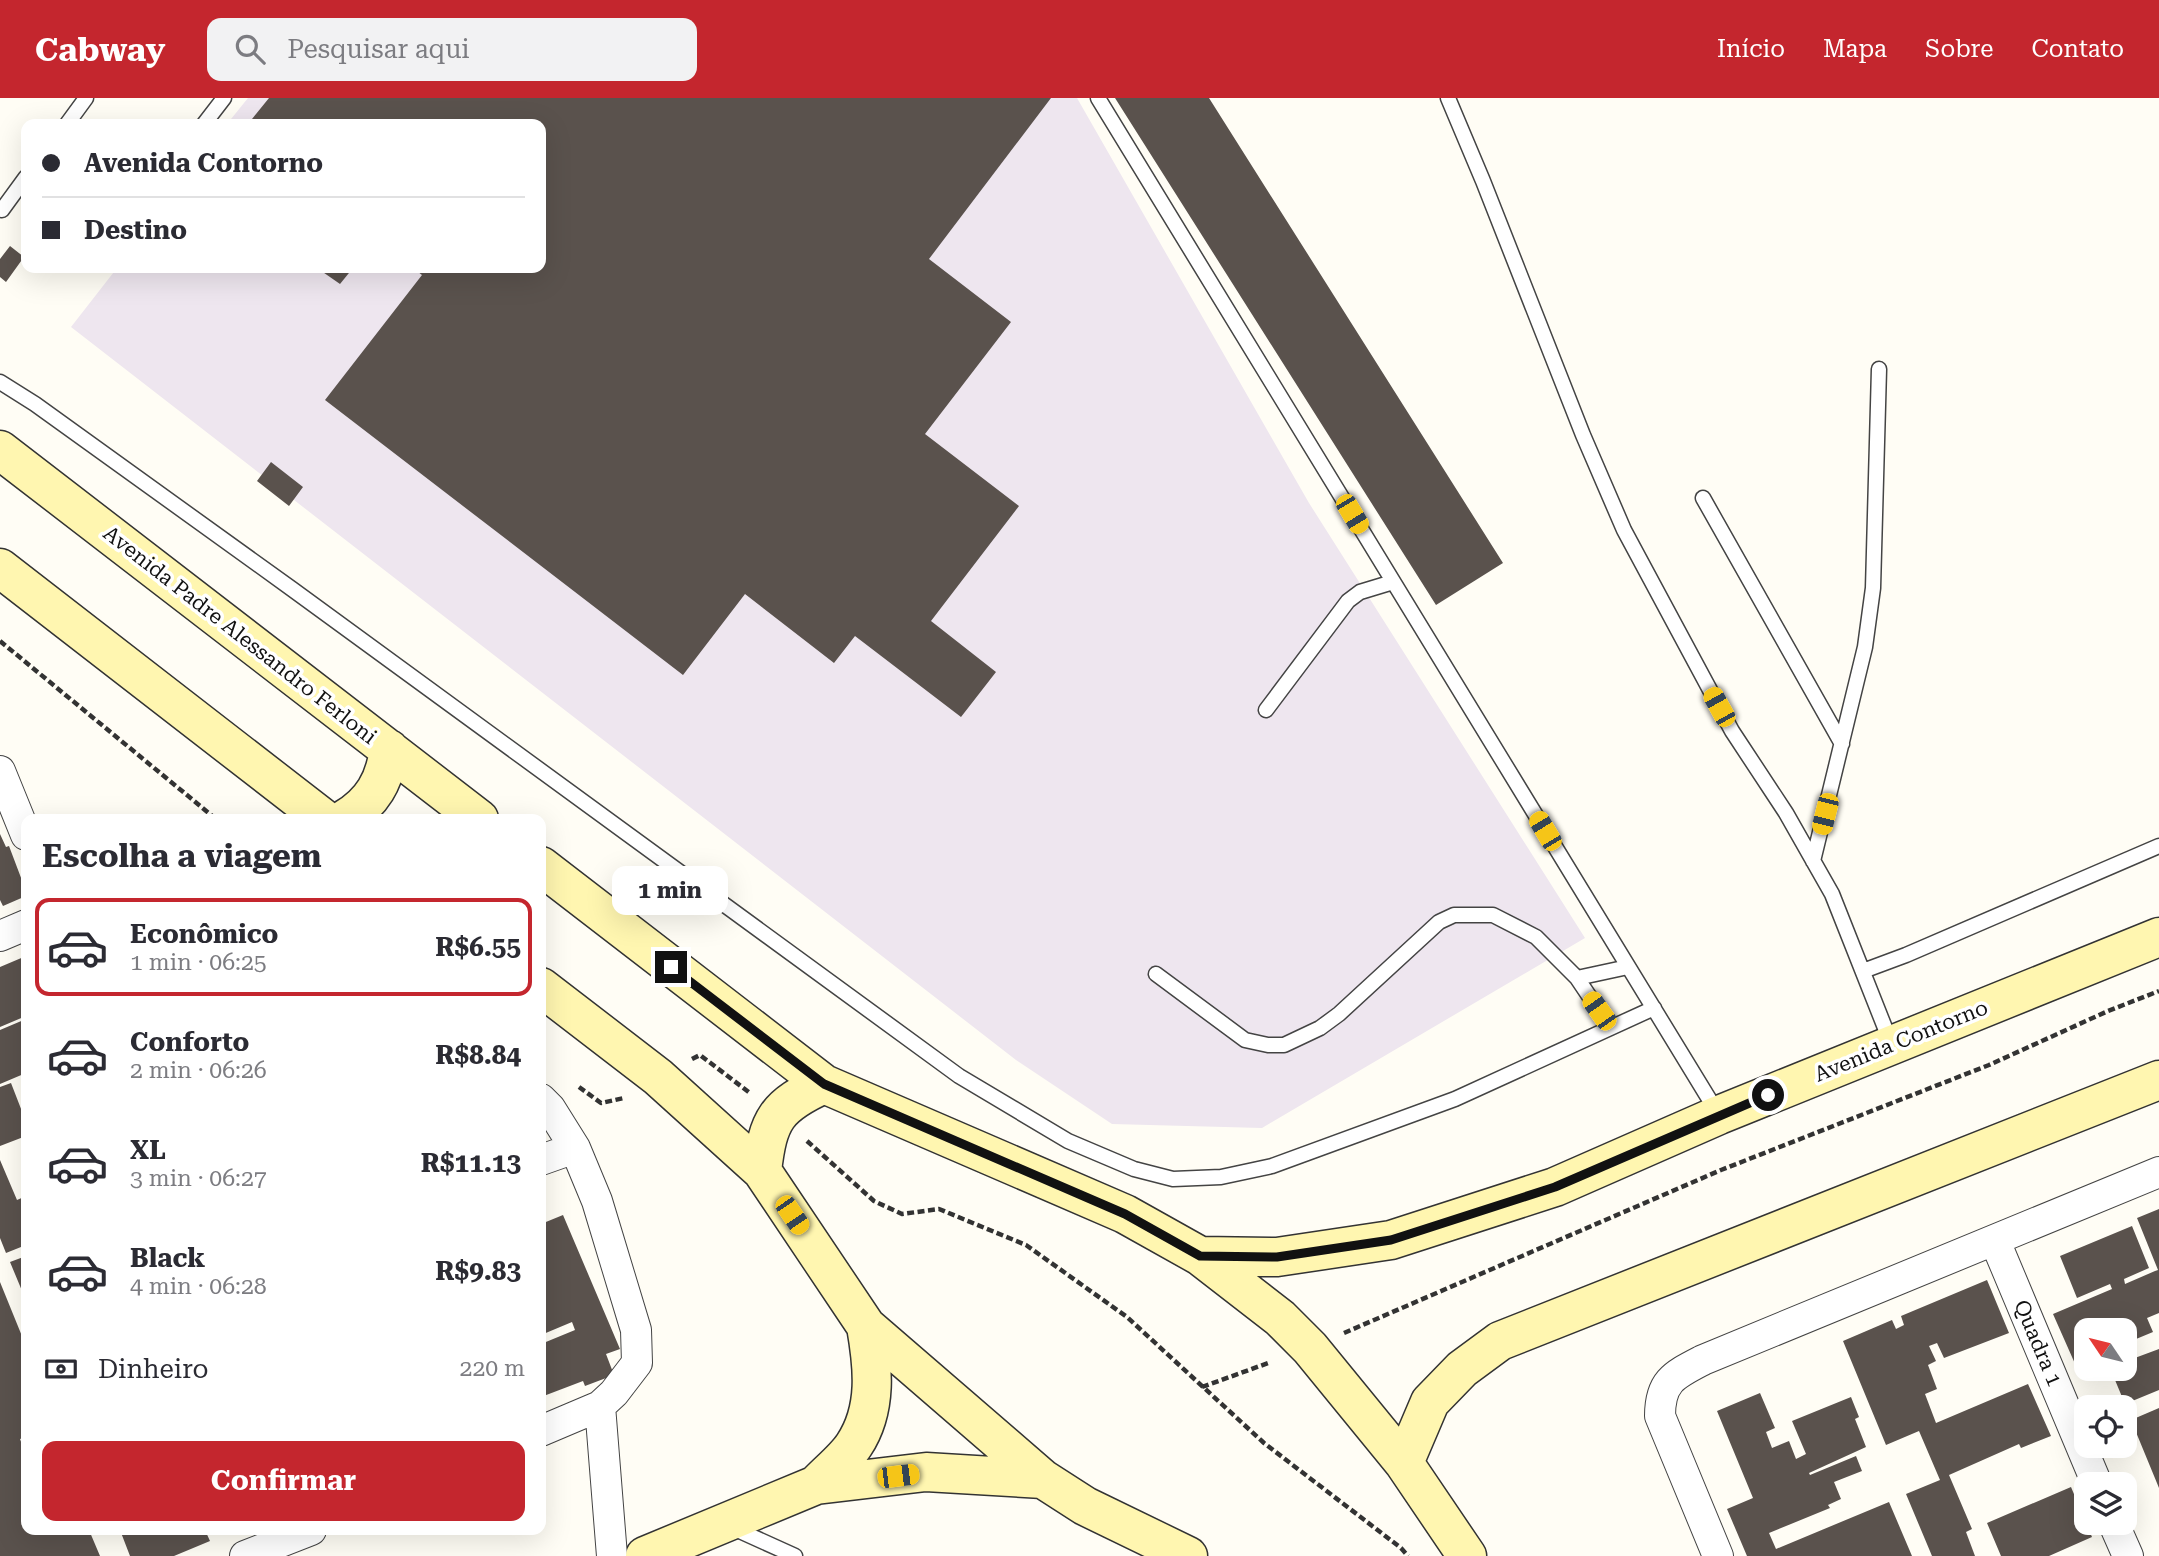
<!DOCTYPE html>
<html lang="pt">
<meta charset="utf-8">
<style>
:root{--surface:#fff;--page:#f2f2f3;--text:#2b2b33;--muted:#7c7c81;--line:#e1e1e2;--accent:#c4262e}
body{margin:0;font-family:"Roboto Serif",serif;background:var(--page);color:var(--text);height:100vh;display:flex;flex-direction:column;font-size:26px;white-space:nowrap}
*{box-sizing:border-box;margin:0}
p{font-size:23px;color:var(--muted)}
.icon{flex:none;width:38px;height:38px;fill:none;stroke:currentColor;stroke-width:2;stroke-linecap:round;stroke-linejoin:round}
.map{position:relative;flex:1;overflow:hidden}
.drawer{position:absolute;left:21px;top:716px;width:525px;height:721px;display:flex;flex-direction:column;background:var(--surface);border-radius:14px;box-shadow:0 7px 28px #0002}
.drawer>*{flex:none}
.banner{position:absolute;left:21px;top:21px;width:525px;height:154px;border-radius:14px;box-shadow:0 7px 28px #0002;display:grid;align-content:center;height:154px;padding:0 21px;background:var(--surface)}
.needle{width:46px;rotate:305deg}
.controls{position:absolute;left:2074px;top:1220px;display:grid;gap:14px}
.controls a{display:grid;place-items:center;width:63px;height:63px;border-radius:14px;background:var(--surface);box-shadow:0 7px 28px #0002;font-size:35px}
.end{position:absolute;width:32px;height:32px;margin:-16px;border:9px solid #111;background:#fff;box-shadow:0 0 0 4px #fff}
.from{border-radius:50%}
.bubble{position:absolute;height:49px;border-radius:14px;background:var(--surface);box-shadow:0 7px 28px #0002;font-size:23px;font-weight:700;line-height:49px;text-align:center}
.car{position:absolute;width:21px;height:42px;margin:-21px -10px;border-radius:9px;box-shadow:0 0 5px 2px #0007;background:linear-gradient(#f5c518 24%,#345 0 40%,#f5c518 0 76%,#345 0 86%,#f5c518 0)}
.banner b{display:flex;align-items:center;gap:24px;height:66px;font-size:26px}
.banner b+b{border-top:2px solid var(--line)}
.banner i{width:18px;height:18px;background:var(--text)}
ul{padding:0;list-style:none}
li{display:flex;align-items:center;gap:21px;height:98px;margin:0 14px 10px;padding:0 7px;border:4px solid transparent;border-radius:14px}
li div{flex:1}
li b{display:block;font-size:26px}
li em{font-style:normal;font-weight:700}
li.selected{border-color:var(--accent)}
li>.icon{width:63px;height:63px;stroke-width:1.5}
h2{padding:0 21px;font-size:32px;line-height:84px}
.pay{display:flex;align-items:center;gap:18px;height:77px;padding:0 21px;font-size:26px}
.pay p{margin-inline-start:auto}
.cta{display:flex;gap:14px;margin-top:auto;padding:14px 21px}
.cta a{flex:1;height:80px;border-radius:14px;background:var(--accent);color:#fff;font-size:28px;font-weight:700;line-height:80px;text-align:center}
header{display:flex;align-items:center;gap:42px;box-sizing:border-box;height:98px;padding:0 35px;background:var(--accent);color:#fff}
header strong{font-size:33px}
nav{display:flex;gap:38px;margin-inline-start:auto;font-size:24px}
.search{width:490px;height:63px;background:var(--page);display:flex;align-items:center;gap:18px;box-sizing:border-box;padding:0 24px;border-radius:14px;color:var(--muted);font-size:26px}
.map>svg:first-child{display:block}
.industrial{fill:#eee6ef}
.building{fill:#5a524d}
.lines{fill:none;stroke-linecap:round;stroke-linejoin:round}
.lane-casing{stroke:#444;stroke-width:17}
.street-casing{stroke:#444;stroke-width:32}
.secondary-casing{stroke:#333;stroke-width:41}
.path{stroke:#333;stroke-width:4.5;stroke-dasharray:7 3.5;stroke-linecap:butt}
.lane{stroke:#fff;stroke-width:14}
.street{stroke:#fff;stroke-width:30}
.secondary{stroke:#fff6b0;stroke-width:38}
.route{stroke:#111;stroke-width:9}
.labels{text-anchor:middle;stroke-width:7;stroke-linejoin:round;paint-order:stroke}
.street-label{font-size:21px;fill:#111;stroke:#fff}
</style>
<header>
<strong>Cabway</strong>
<div class="search"><svg class="icon" aria-label="search" viewBox="0 0 24 24"><circle cx="10" cy="10" r="6"/><path d="M15 15l6 6"/></svg>Pesquisar aqui</div>
<nav><a>Início</a><a>Mapa</a><a>Sobre</a><a>Contato</a></nav>
</header>
<div class="map">
<svg width="2159" height="1458" viewBox="0 0 2159 1458">
<rect width="100%" height="100%" fill="#fffdf5"/>
<!-- industrial -->
<path class="industrial" d="M248 0H1077L1309 405 1585 840 1262 1030 1112 1026 1016 962 71 229 117 170H541V26H227Z"/>
<!-- building -->
<path class="building" d="M269 0H1051L929 161 1011 224 925 336 1019 408 931 523 996 574 961 619 855 538 834 565 745 496 683 577 325 302 422 177 413 170H541V26H248Z
M1115 0H1209L1503 465 1436 507Z
M10 148 24 159 6 184 0 179V161Z
M317 170H353L340 186Z
M271 364 303 389 289 408 257 383Z
M0 736 6 749 9 748 26 793V798L3 808 0 802Z
M26 858V918L0 929V869Z
M26 921V975L0 986V932Z
M11 985 23 1016 26 1015V1038L0 1048V989Z
M0 1062 17 1102 26 1098V1147L6 1155 0 1140Z
M2159 1111V1215L2147 1220 2153 1234 2124 1246V1232H2086V1263L2076 1268 2053 1216 2112 1191 2110 1186 2077 1200 2060 1158 2132 1128 2149 1170 2124 1181 2125 1186 2155 1173 2158 1172 2137 1120Z
M563 1117 620 1251 606 1256 614 1277 585 1288 583 1283 541 1299V1246L575 1232 572 1224 541 1237V1126Z
M26 1158V1208L23 1200H25L10 1164Z
M1987 1182 2009 1235 1944 1260 1937 1245 1929 1248 1936 1263 1928 1267 1937 1291 1925 1296 1936 1325 2028 1286 2051 1338 2021 1350 2019 1346 1949 1377 1972 1431 1966 1434 1975 1458H1932L1906 1396 1940 1382 1919 1333 1886 1347 1843 1243 1892 1222 1896 1231 1904 1227 1901 1218Z
M0 1184 26 1248V1339L20 1341 23 1349 26 1348V1432H89L100 1458H0Z
M2159 1251V1292L2125 1306 2110 1270H2124V1264Z
M1760 1295 1775 1330 1766 1334 1772 1350 1789 1343 1796 1361 1806 1356 1792 1323 1851 1299 1859 1319 1855 1321 1866 1349 1809 1375 1810 1377 1856 1358 1862 1373 1834 1384 1841 1401 1828 1407 1830 1410 1769 1435 1776 1451 1889 1404 1912 1458H1747L1727 1411 1753 1400 1717 1313Z
M2159 1310V1390L2131 1322Z
M2071 1389 2092 1439 2049 1458H2001L1987 1425Z
M120 1432H205L210 1443 174 1458H130Z"/>
<g class="lines">
<defs>
<path id="lane" d="M1098 0 1717 1014
M1448 0 1483 83 1583 337 1624 432 1732 633 1786 715 1832 796 1891 945
M67 26 86 0
M204 26 224 0
M0 110 2 112 26 79
M0 284 35 306 292 491 959 978 1068 1043 1134 1071 1173 1081 1221 1079 1272 1068 1455 1001 1654 910
M1703 400 1842 646
M1266 612 1348 503 1360 494 1393 484
M1813 763 1865 549 1873 490 1879 271
M1863 873 1906 857 2159 748
M1156 876 1245 942 1268 947H1284L1320 930 1339 916 1439 824 1454 817H1493L1536 839 1577 880 1628 869
M1577 880 1610 929
M731 1429 795 1458"/>
<path id="street" d="M0 673 26 737
M0 838 26 827
M541 1001 550 1010 575 1050 597 1103 636 1232 637 1265 614 1295 600 1308 541 1333
M541 1062 575 1050
M1995 1143 2097 1386
M600 1308 612 1458
M2113 1424 2128 1458
M245 1458 311 1432
M1718 1458 1660 1318C1660 1283 1674 1277 1703 1262L2159 1074"/>
<path id="secondary" d="M0 352 479 721
M0 470 324 721
M345 721C372 705 385 683 389 651
M541 768 824 986 1125 1116 1200 1158 1280 1220 1310 1250 1404 1365 1467 1458
M541 889 658 979 762 1073 866 1228 1043 1381 1085 1408 1188 1458
M762 1073C768 1021 776 1008 824 986
M1200 1158 1277 1159 1391 1142 1555 1089 1719 1017 2159 839
M1404 1365 1430 1304 1462 1271 1500 1243 2159 982
M816 1387C828 1374 845 1361 854 1347 878 1311 873 1268 866 1228
M645 1458 816 1387 926 1374 1043 1381"/>
</defs>
<!-- lane casing -->
<use href="#lane" class="lane-casing"/>
<!-- street casing -->
<use href="#street" class="street-casing"/>
<!-- secondary casing -->
<use href="#secondary" class="secondary-casing"/>
<!-- path -->
<path class="path" d="M0 543 216 721
M692 961 700 957 750 995
M579 989 601 1005 624 1000
M807 1043 874 1103 902 1116 939 1111 1026 1147 1127 1219 1264 1345 1401 1450 1408 1458
M1344 1235 1721 1072 1989 967 2108 913 2159 893
M1202 1289 1271 1264"/>
<!-- lane -->
<use href="#lane" class="lane"/>
<!-- street -->
<use href="#street" class="street"/>
<!-- secondary -->
<use href="#secondary" class="secondary"/>
</g>
<g class="lines">
<!-- route -->
<path class="route" d="M671 869 824 986 1125 1116 1200 1158 1277 1159 1391 1142 1555 1089 1768 997"/>
</g>
<g class="labels">
<!-- street labels -->
<g class="street-label">
<text transform="translate(240 537) rotate(38)" y="7">Avenida Padre Alessandro Ferloni</text>
<text transform="translate(1901 943) rotate(-22)" y="7">Avenida Contorno</text>
<text transform="translate(2038 1245) rotate(67)" y="7">Quadra 1</text>
</g>
</g>
</svg>
<div class="controls">
<a><svg class="needle" viewBox="-14 -14 28 28"><path d="M0-13l5 13h-10z" fill="#e53935"/><path d="M0 13l5-13h-10z" fill="#7c7c81"/></svg></a>
<a><svg class="icon" aria-label="locate" viewBox="0 0 24 24"><circle cx="12" cy="12" r="6"/><path d="M12 2v4M12 18v4M2 12h4M18 12h4"/></svg></a>
<a><svg class="icon" aria-label="layers" viewBox="0 0 24 24"><path d="M12 4l9 5-9 5-9-5zM3 14l9 5 9-5"/></svg></a>
</div>
<i class="end from" style="left:1768px;top:997px"></i>
<i class="end" style="left:671px;top:869px"></i>
<div class="bubble" style="left:612px;top:768px;width:116px">1 min</div>
<i class="car" style="left:1352px;top:416px;rotate:149deg"></i>
<i class="car" style="left:1719px;top:609px;rotate:331deg"></i>
<i class="car" style="left:1825px;top:716px;rotate:194deg"></i>
<i class="car" style="left:1545px;top:733px;rotate:329deg"></i>
<i class="car" style="left:1599px;top:913px;rotate:325deg"></i>
<i class="car" style="left:792px;top:1117px;rotate:146deg"></i>
<i class="car" style="left:898px;top:1378px;rotate:83deg"></i>
<div class="banner">
<b><i class="from"></i>Avenida Contorno</b>
<b><i></i>Destino</b>
</div>
<section class="drawer">
<h2>Escolha a viagem</h2>
<ul>
<li class="selected"><svg class="icon" aria-label="car" viewBox="0 0 24 24"><path d="M5 17H2v-5l4-1 3-4h7l3 4 3 1v5h-3M9 17h6M6 11h13"/><circle cx="7" cy="17" r="2"/><circle cx="17" cy="17" r="2"/></svg><div><b>Econômico</b><p>1 min · 06:25</p></div><em>R$6.55</em></li>
<li><svg class="icon" aria-label="car" viewBox="0 0 24 24"><path d="M5 17H2v-5l4-1 3-4h7l3 4 3 1v5h-3M9 17h6M6 11h13"/><circle cx="7" cy="17" r="2"/><circle cx="17" cy="17" r="2"/></svg><div><b>Conforto</b><p>2 min · 06:26</p></div><em>R$8.84</em></li>
<li><svg class="icon" aria-label="car" viewBox="0 0 24 24"><path d="M5 17H2v-5l4-1 3-4h7l3 4 3 1v5h-3M9 17h6M6 11h13"/><circle cx="7" cy="17" r="2"/><circle cx="17" cy="17" r="2"/></svg><div><b>XL</b><p>3 min · 06:27</p></div><em>R$11.13</em></li>
<li><svg class="icon" aria-label="car" viewBox="0 0 24 24"><path d="M5 17H2v-5l4-1 3-4h7l3 4 3 1v5h-3M9 17h6M6 11h13"/><circle cx="7" cy="17" r="2"/><circle cx="17" cy="17" r="2"/></svg><div><b>Black</b><p>4 min · 06:28</p></div><em>R$9.83</em></li>
</ul>
<div class="pay"><svg class="icon" aria-label="cash" viewBox="0 0 24 24"><path d="M3 7h18v10H3z"/><circle cx="12" cy="12" r="2"/></svg>Dinheiro<p>220 m</p></div>
<div class="cta"><a>Confirmar</a></div>
</section>
</div>
